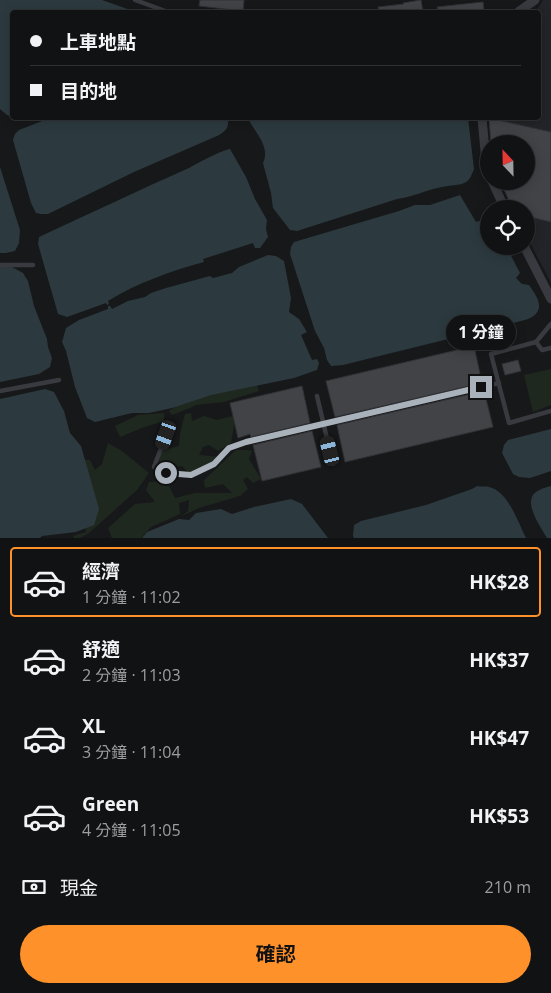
<!DOCTYPE html>
<html lang="zh-TW">
<meta charset="utf-8">
<style>
:root{--surface:#111214;--page:#1a1b1d;--text:#f1f3f6;--muted:#9c9ea0;--line:#303234;--accent:#ff912b}
body{margin:0;font-family:"Open Sans","Noto Sans TC",sans-serif;background:var(--page);color:var(--text);height:100vh;display:flex;flex-direction:column;font-size:19px;white-space:nowrap}
*{box-sizing:border-box;margin:0}
p{font-size:16px;color:var(--muted)}
.icon{flex:none;width:28px;height:28px;fill:none;stroke:currentColor;stroke-width:2;stroke-linecap:round;stroke-linejoin:round}
.map{position:relative;height:538px;overflow:hidden}
.panel{display:flex;flex-direction:column;background:var(--surface);flex:1}
.panel>*{flex:none}
.guide{position:absolute;left:10px;top:10px;width:531px;height:110px;border-radius:5px;box-shadow:0 2px 12px #0003,0 0 0 1px var(--line);display:grid;align-content:center;height:110px;padding:0 20px;background:var(--surface)}
.needle{width:32px;rotate:338deg}
.fabs{position:absolute;left:480px;top:135px;display:grid;gap:10px}
.fabs a{display:grid;place-items:center;width:55px;height:55px;border-radius:50%;background:var(--surface);box-shadow:0 2px 12px #0003,0 0 0 1px var(--line);font-size:25px}
.end{position:absolute;width:22px;height:22px;margin:-11px;border:6px solid #a9b1ba;background:#111;box-shadow:0 0 0 2px #111}
.from{border-radius:50%}
.bubble{position:absolute;height:35px;border-radius:18px;background:var(--surface);box-shadow:0 2px 12px #0003,0 0 0 1px var(--line);font-size:16px;font-weight:700;line-height:35px;text-align:center}
.car{position:absolute;width:15px;height:30px;margin:-15px -8px;border-radius:6px;box-shadow:0 0 4px 1px #0007;background:linear-gradient(#222 24%,#8ab4d8 0 40%,#222 0 76%,#8ab4d8 0 86%,#222 0)}
.guide b{display:flex;align-items:center;gap:18px;height:48px;font-size:19px}
.guide b+b{border-top:1px solid var(--line)}
.guide i{width:12px;height:12px;background:var(--text)}
ul{padding:9px 0 0;list-style:none}
li{display:flex;align-items:center;gap:15px;height:70px;margin:0 10px 8px;padding:0 10px;border:2px solid transparent;border-radius:5px}
li div{flex:1}
li b{display:block;font-size:19px}
li em{font-style:normal;font-weight:700}
li.on{border-color:var(--accent)}
li>.icon{width:45px;height:45px;stroke-width:1.5}
.pay{display:flex;align-items:center;gap:12px;height:55px;padding:0 20px;font-size:19px}
.pay p{margin-inline-start:auto}
.cta{display:flex;gap:10px;margin-top:auto;padding:10px 20px}
.cta a{flex:1;height:58px;border-radius:30px;background:var(--accent);color:#111;font-size:20px;font-weight:700;line-height:58px;text-align:center}
.map>svg:first-child{display:block}
.built{fill:#232427}
.green{fill:#1f281f}
.water{fill:#2c3a3f}
.building{fill:#414347;stroke:#313236}
.lines{fill:none;stroke-linecap:round;stroke-linejoin:round}
.lane{stroke:#383a3f;stroke-width:4.5}
.street{stroke:#383a3f;stroke-width:9}
.route{stroke:#a9b1ba;stroke-width:6}
</style>
<div class="map">
<svg width="551" height="538" viewBox="0 0 551 538">
<rect width="100%" height="100%" fill="#17181a"/>
<!-- built -->
<path class="built" d="M543 0H551V283L526 235V209H513L500 181H526V144H491L489 118H539V12H531L538 8Z"/>
<!-- green -->
<path class="green" d="M551 369V405L533 412 524 375Z
M256 383 259 391 224 402 196 405 190 408 172 415 169 411 183 401Z
M164 413V421L142 428 120 437 115 426 138 415Z
M191 413 192 421 204 416 217 420 233 416 234 426 231 443 218 451 209 445 203 447 199 455 219 457 210 467 191 475 182 466 159 469 160 451 179 446 180 434 185 414Z
M108 443 122 451 149 473 137 490 89 533 80 538H74L73 536 86 532 84 520 81 460H90L95 470 102 464Z
M236 450H247L252 451 249 459 261 479 253 483 247 477 243 480 248 489 240 496 199 508 182 516 188 511 189 500 179 503 180 514 151 527 141 538H112L108 528 135 504 155 502 146 490 149 482H167L175 498 195 493H232L223 484 205 488 204 480Z"/>
<!-- water -->
<path class="water" d="M0 0H102L136 12H12V117L7 115 0 109Z
M50 118H225L228 120C229 129 224 132 217 136L134 172 48 214H41L36 213 31 203 13 140 15 134 19 130Z
M248 118H468L474 169C472 174 470 180 466 182 460 186 449 185 442 187 426 190 413 197 397 199L297 231 290 230 273 208 271 193 263 163C271 146 254 132 248 118Z
M230 149 246 177 255 199 267 220 266 229 268 237 260 248H255L253 243 203 259 204 262C171 271 137 283 108 301L109 304 107 305 106 303 67 317 58 314 38 244 39 237C89 214 139 190 189 168 198 163 222 150 230 149Z
M0 167 20 230 19 243 15 251 6 253H0Z
M460 195 476 222 485 219 489 221V246H506L520 273 516 278 522 284 529 285C536 295 546 308 532 317 529 319 524 320 521 321L343 365 331 366 327 360 324 348 315 331 290 254 291 247 294 242 399 211 415 205H430Z
M268 255 276 256 284 261 291 298 289 312 299 319 307 332 301 335 312 360 317 359 319 363 317 370 294 378 211 395 172 408 149 413H132L95 422 87 418 75 387 66 351 62 342 66 328 79 320 108 309V306H110L112 309 128 301 145 297 151 293 166 288 210 276 213 278 232 273 239 267Z
M0 267H12L23 273 28 281 34 306 47 339 48 347 52 358 50 367 39 374 0 382Z
M45 389 54 392 64 411 70 433 81 446 99 509 94 525 76 532 42 536 40 538H0V399Z
M551 429V471L530 478 519 477 513 474 502 453 504 445 508 440Z
M477 486C481 487 486 486 489 487 508 491 518 522 526 538H354L353 536 354 525 361 521 426 505 472 489Z
M551 486V538H547C541 527 522 502 536 492 540 489 547 487 551 486Z
M291 499 302 504 328 538H142L147 532 179 519 189 520 196 513 221 509 232 514 254 507Z"/>
<!-- building -->
<path class="building" d="M200 0H244L243 11 199 6Z
M421 0 423 12H379L378 7 404 4 403 3Z
M483 2 484 12H438L437 7Z
M489 118 551 132V222L526 216V209H513L500 181H526V144H491Z
M474 346 482 383 335 417 326 381Z
M518 360 521 371 505 375 502 364Z
M302 386 310 423 251 437 250 434 238 438 230 403Z
M484 391 493 427 345 462 337 425Z
M312 431 321 467 262 481 253 445Z"/>
<g class="lines">
<!-- lane -->
<path class="lane" d="M135 0 168 12
M0 265H33
M551 324 536 342 491 354 509 423 551 411
M536 342 542 350 551 348
M0 391 59 380
M317 396 333 464
M166 435 154 467 166 473 191 475 214 465 229 448 246 442 499 383"/>
<!-- street -->
<path class="street" d="M518 12 535 0
M482 118 486 162 489 172
M492 181 505 209
M524 246 551 299"/>
</g>
<g class="lines">
<!-- route -->
<path class="route" d="M166 473 191 475 214 464 229 448 246 442 481 387"/>
</g>
</svg>
<div class="fabs">
<a><svg class="needle" viewBox="-14 -14 28 28"><path d="M0-13l5 13h-10z" fill="#e53935"/><path d="M0 13l5-13h-10z" fill="#9c9ea0"/></svg></a>
<a><svg class="icon" aria-label="locate" viewBox="0 0 24 24"><circle cx="12" cy="12" r="6"/><path d="M12 2v4M12 18v4M2 12h4M18 12h4"/></svg></a>
</div>
<i class="end from" style="left:166px;top:473px"></i>
<i class="end" style="left:481px;top:387px"></i>
<div class="bubble" style="left:446px;top:315px;width:70px">1 分鐘</div>
<i class="car" style="left:166px;top:435px;rotate:200deg"></i>
<i class="car" style="left:330px;top:451px;rotate:346deg"></i>
<div class="guide">
<b><i class="from"></i>上車地點</b>
<b><i></i>目的地</b>
</div>
</div>
<section class="panel">
<ul>
<li class="on"><svg class="icon" aria-label="car" viewBox="0 0 24 24"><path d="M5 17H2v-5l4-1 3-4h7l3 4 3 1v5h-3M9 17h6M6 11h13"/><circle cx="7" cy="17" r="2"/><circle cx="17" cy="17" r="2"/></svg><div><b>經濟</b><p>1 分鐘 · 11:02</p></div><em>HK$28</em></li>
<li><svg class="icon" aria-label="car" viewBox="0 0 24 24"><path d="M5 17H2v-5l4-1 3-4h7l3 4 3 1v5h-3M9 17h6M6 11h13"/><circle cx="7" cy="17" r="2"/><circle cx="17" cy="17" r="2"/></svg><div><b>舒適</b><p>2 分鐘 · 11:03</p></div><em>HK$37</em></li>
<li><svg class="icon" aria-label="car" viewBox="0 0 24 24"><path d="M5 17H2v-5l4-1 3-4h7l3 4 3 1v5h-3M9 17h6M6 11h13"/><circle cx="7" cy="17" r="2"/><circle cx="17" cy="17" r="2"/></svg><div><b>XL</b><p>3 分鐘 · 11:04</p></div><em>HK$47</em></li>
<li><svg class="icon" aria-label="car" viewBox="0 0 24 24"><path d="M5 17H2v-5l4-1 3-4h7l3 4 3 1v5h-3M9 17h6M6 11h13"/><circle cx="7" cy="17" r="2"/><circle cx="17" cy="17" r="2"/></svg><div><b>Green</b><p>4 分鐘 · 11:05</p></div><em>HK$53</em></li>
</ul>
<div class="pay"><svg class="icon" aria-label="cash" viewBox="0 0 24 24"><path d="M3 7h18v10H3z"/><circle cx="12" cy="12" r="2"/></svg>現金<p>210 m</p></div>
<div class="cta"><a>確認</a></div>
</section>
